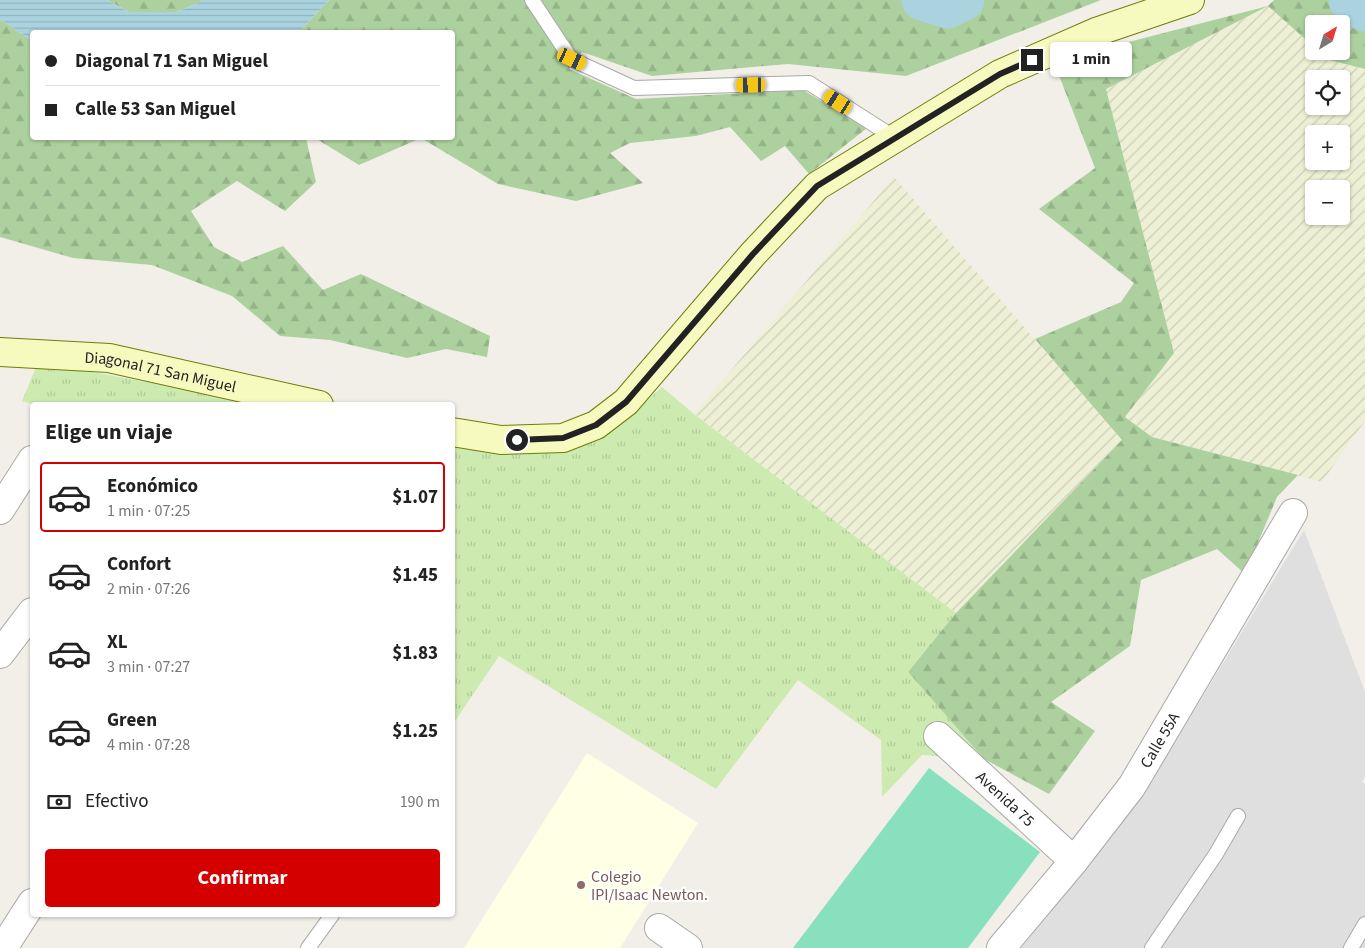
<!DOCTYPE html>
<html lang="es">
<meta charset="utf-8">
<style>
:root{--surface:#fff;--page:#f6f6f6;--text:#222;--muted:#767676;--line:#e0e0e0;--accent:#d40000}
body{margin:0;font-family:"Source Sans 3",sans-serif;background:var(--page);color:var(--text);height:100vh;display:flex;flex-direction:column;font-size:19px;white-space:nowrap}
*{box-sizing:border-box;margin:0}
p{font-size:16px;color:var(--muted)}
.icon{flex:none;width:28px;height:28px;fill:none;stroke:currentColor;stroke-width:2;stroke-linecap:round;stroke-linejoin:round}
.map{position:relative;flex:1;overflow:hidden}
.drawer{position:absolute;left:30px;top:402px;width:425px;height:515px;display:flex;flex-direction:column;background:var(--surface);border-radius:5px;box-shadow:0 1px 4px #0004}
.drawer>*{flex:none}
.hud{position:absolute;left:30px;top:30px;width:425px;height:110px;border-radius:5px;box-shadow:0 1px 4px #0004;display:grid;align-content:center;height:110px;padding:0 15px;background:var(--surface)}
.needle{width:32px;rotate:38deg}
.tools{position:absolute;left:1305px;top:15px;display:grid;gap:10px}
.tools a{display:grid;place-items:center;width:45px;height:45px;border-radius:5px;background:var(--surface);box-shadow:0 1px 4px #0004;font-size:25px}
.end{position:absolute;width:22px;height:22px;margin:-11px;border:6px solid #222;background:#fff;box-shadow:0 0 0 2px #fff}
.from{border-radius:50%}
.bubble{position:absolute;height:35px;border-radius:5px;background:var(--surface);box-shadow:0 1px 4px #0004;font-size:16px;font-weight:700;line-height:35px;text-align:center}
.car{position:absolute;width:15px;height:30px;margin:-15px -8px;border-radius:6px;box-shadow:0 0 4px 1px #0007;background:linear-gradient(#f5c518 24%,#345 0 40%,#f5c518 0 76%,#345 0 86%,#f5c518 0)}
.hud b{display:flex;align-items:center;gap:18px;height:48px;font-size:19px}
.hud b+b{border-top:1px solid var(--line)}
.hud i{width:12px;height:12px;background:var(--text)}
ul{padding:0;list-style:none}
li{display:flex;align-items:center;gap:15px;height:70px;margin:0 10px 8px;padding:0 5px;border:2px solid transparent;border-radius:5px}
li div{flex:1}
li b{display:block;font-size:19px}
li em{font-style:normal;font-weight:700}
li.current{border-color:var(--accent)}
li>.icon{width:45px;height:45px;stroke-width:1.5}
h2{padding:0 15px;font-size:22px;line-height:60px}
.pay{display:flex;align-items:center;gap:12px;height:55px;padding:0 15px;font-size:19px}
.pay p{margin-inline-start:auto}
.primary-button{display:flex;gap:10px;margin-top:auto;padding:10px 15px}
.primary-button a{flex:1;height:58px;border-radius:5px;background:var(--accent);color:#fff;font-size:20px;font-weight:700;line-height:58px;text-align:center}
.map>svg:first-child{display:block}
.residential{fill:#e0dfdf}
.education{fill:#ffffe5}
.farmland{fill:url(#farmland-furrows);fill-rule:evenodd}
.grass{fill:url(#grass-tufts)}
.forest{fill:url(#forest-firs)}
.pitch{fill:#88e0be}
.water{fill:url(#water-rules)}
.lines{fill:none;stroke-linecap:round;stroke-linejoin:round}
.river{stroke:#aad3df;stroke-width:41}
.lane-casing{stroke:#a9a9a9;stroke-width:16}
.street-casing{stroke:#a9a9a9;stroke-width:30}
.secondary-casing{stroke:#707d05;stroke-width:30}
.lane{stroke:#fff;stroke-width:14}
.street{stroke:#fff;stroke-width:28}
.secondary{stroke:#f7fabf;stroke-width:28}
.route{stroke:#222;stroke-width:6}
.education-dot{fill:#8d6e63;stroke:#fff;stroke-width:2}
.labels{text-anchor:middle;stroke-width:4.5;stroke-linejoin:round;paint-order:stroke}
.street-label{font-size:16px;fill:#222;stroke:#fff}
.education-label{font-size:16px;fill:#785e54;stroke:#fff;text-anchor:start}
</style>
<div class="map">
<svg width="1365" height="948" viewBox="0 0 1365 948">
<defs>
<pattern id="farmland-furrows" width="10" height="10" patternUnits="userSpaceOnUse" patternTransform="scale(1.25)"><rect width="10" height="10" fill="#eef0d5"/><path d="M-1 1l2-2M0 10L10 0M9 11l2-2" fill="none" stroke="#ccceb7"/></pattern>
<pattern id="grass-tufts" width="24" height="20" patternUnits="userSpaceOnUse" patternTransform="scale(1.25)"><rect width="24" height="20" fill="#cdebb0"/><path d="M3 7l-1-3M5 7V3M7 7l1-3M15 17l-1-3M17 17v-4M19 17l1-3" fill="none" stroke="#b0c997"/></pattern>
<pattern id="forest-firs" width="22" height="20" patternUnits="userSpaceOnUse" patternTransform="scale(1.25)"><rect width="22" height="20" fill="#add19e"/><path d="M5 1l3.5 6h-7zM16 11l3.5 6h-7z" fill="#95b388"/></pattern>
<pattern id="water-rules" width="6" height="5" patternUnits="userSpaceOnUse" patternTransform="scale(1.25)"><rect width="6" height="5" fill="#aad3df"/><path d="M0 2.5h6" fill="none" stroke="#92b5bf"/></pattern>
</defs>
<rect width="100%" height="100%" fill="#f2efe9"/>
<!-- residential -->
<path class="residential" d="M1304 530 1365 692V777L1362 782 1365 784V948H1021L1150 783Z"/>
<!-- education -->
<path class="education" d="M587 753 698 823 620 948H464Z"/>
<!-- farmland -->
<path class="farmland" d="M1268 5 1314 47V51H1319L1329 60 1365 69V421L1322 482 1152 437 1125 417 1174 353 1106 89ZM1314 79H1341V106H1314ZM1314 134H1341V161H1314ZM1314 189H1341V216H1314Z
M894 177 1122 440 956 613 694 414Z"/>
<!-- grass -->
<path class="grass" d="M38 362 273 405H35L22 401Z
M662 387 694 414 956 613 908 672 984 759 922 755 882 797 881 740 798 680 716 789 499 656 453 724V440L522 454 615 429Z"/>
<!-- forest -->
<path class="forest" d="M107 0H204L177 12H129Z
M329 0H1101L906 76 788 64 652 76 582 52 569 69 636 99 803 90 867 128 809 174 785 146 761 161 730 127 696 136 630 143 610 153 643 183 576 201 498 184 421 138H452V32H299Z
M1274 0H1365V69L1329 60 1319 51H1341V24H1314V47L1268 6 1106 89 1174 353 1125 417 1152 437 1298 475 1277 497 1245 574 1217 549 1141 580 1130 646 1051 702 1095 731 1049 794 984 759 908 672 956 613 1122 440 1035 339 1121 302 1134 283 1039 209 1095 168 1058 73 1090 52 1268 6Z
M0 19 32 41V138H306L316 182 285 211 237 181 191 211 214 247 242 262 283 246 323 290 361 274 490 336 487 357 446 349 407 358 330 340 280 336 232 296 152 265 73 258 0 237Z
M315 138H421L359 165Z"/>
<!-- pitch -->
<path class="pitch" d="M929 768 1040 852 968 948H793Z"/>
<!-- water -->
<path class="water" d="M0 0H107L129 12H177L204 0H329L299 32H32V41L0 19Z"/>
<g class="lines">
<!-- river -->
<path class="river" d="M922 0 948 8 964 0
M1349 0 1365 11"/>
<defs>
<path id="lane" d="M532 0 571 59 634 88 809 83 895 138
M308 948 332 915
M1152 948 1216 854 1238 816
M1351 948 1365 924"/>
<g id="street">
<path d="M0 510 32 460"/>
<path d="M0 654 32 612"/>
<path id="s1" d="M938 736 1074 861"/>
<path d="M659 928 688 948"/>
<path d="M3 948 32 903"/>
<path id="s2" d="M1001 948 1074 861 1132 786 1293 513"/>
</g>
<g id="secondary">
<path id="s3" d="M0 352 109 358 319 405"/>
<path d="M452 432 501 440 563 438 596 425 626 402 753 254 817 186 1000 74 1096 32 1190 0"/>
</g>
</defs>
<!-- lane casing -->
<use href="#lane" class="lane-casing"/>
<!-- street casing -->
<use href="#street" class="street-casing"/>
<!-- secondary casing -->
<use href="#secondary" class="secondary-casing"/>
<!-- lane -->
<use href="#lane" class="lane"/>
<!-- street -->
<use href="#street" class="street"/>
<!-- secondary -->
<use href="#secondary" class="secondary"/>
</g>
<g class="lines">
<!-- route -->
<path class="route" d="M517 440 563 438 596 425 626 402 753 254 817 186 1000 74 1032 60"/>
</g>
<!-- markers -->
<circle class="education-dot" cx="581" cy="885" r="5"/>
<g class="labels">
<!-- street labels -->
<g class="street-label">
<text dy="6" stroke="none"><textPath href="#s3" startOffset="162">Diagonal 71 San Miguel</textPath></text>
<text dy="6" stroke="none"><textPath href="#s2" startOffset="262">Calle 55A</textPath></text>
<text dy="6" stroke="none"><textPath href="#s1" startOffset="92">Avenida 75</textPath></text>
</g>
<!-- education labels -->
<g class="education-label">
<text x="591" y="882">Colegio<tspan x="591" dy="18">IPI/Isaac Newton.</tspan></text>
</g>
</g>
</svg>
<div class="tools">
<a><svg class="needle" viewBox="-14 -14 28 28"><path d="M0-13l5 13h-10z" fill="#e53935"/><path d="M0 13l5-13h-10z" fill="#767676"/></svg></a>
<a><svg class="icon" aria-label="locate" viewBox="0 0 24 24"><circle cx="12" cy="12" r="6"/><path d="M12 2v4M12 18v4M2 12h4M18 12h4"/></svg></a>
<a>+</a>
<a>−</a>
</div>
<i class="end from" style="left:517px;top:440px"></i>
<i class="end" style="left:1032px;top:60px"></i>
<div class="bubble" style="left:1050px;top:42px;width:82px">1 min</div>
<i class="car" style="left:572px;top:59px;rotate:115deg"></i>
<i class="car" style="left:751px;top:85px;rotate:269deg"></i>
<i class="car" style="left:838px;top:102px;rotate:303deg"></i>
<div class="hud">
<b><i class="from"></i>Diagonal 71 San Miguel</b>
<b><i></i>Calle 53 San Miguel</b>
</div>
<section class="drawer">
<h2>Elige un viaje</h2>
<ul>
<li class="current"><svg class="icon" aria-label="car" viewBox="0 0 24 24"><path d="M5 17H2v-5l4-1 3-4h7l3 4 3 1v5h-3M9 17h6M6 11h13"/><circle cx="7" cy="17" r="2"/><circle cx="17" cy="17" r="2"/></svg><div><b>Económico</b><p>1 min · 07:25</p></div><em>$1.07</em></li>
<li><svg class="icon" aria-label="car" viewBox="0 0 24 24"><path d="M5 17H2v-5l4-1 3-4h7l3 4 3 1v5h-3M9 17h6M6 11h13"/><circle cx="7" cy="17" r="2"/><circle cx="17" cy="17" r="2"/></svg><div><b>Confort</b><p>2 min · 07:26</p></div><em>$1.45</em></li>
<li><svg class="icon" aria-label="car" viewBox="0 0 24 24"><path d="M5 17H2v-5l4-1 3-4h7l3 4 3 1v5h-3M9 17h6M6 11h13"/><circle cx="7" cy="17" r="2"/><circle cx="17" cy="17" r="2"/></svg><div><b>XL</b><p>3 min · 07:27</p></div><em>$1.83</em></li>
<li><svg class="icon" aria-label="car" viewBox="0 0 24 24"><path d="M5 17H2v-5l4-1 3-4h7l3 4 3 1v5h-3M9 17h6M6 11h13"/><circle cx="7" cy="17" r="2"/><circle cx="17" cy="17" r="2"/></svg><div><b>Green</b><p>4 min · 07:28</p></div><em>$1.25</em></li>
</ul>
<div class="pay"><svg class="icon" aria-label="cash" viewBox="0 0 24 24"><path d="M3 7h18v10H3z"/><circle cx="12" cy="12" r="2"/></svg>Efectivo<p>190 m</p></div>
<div class="primary-button"><a>Confirmar</a></div>
</section>
</div>
